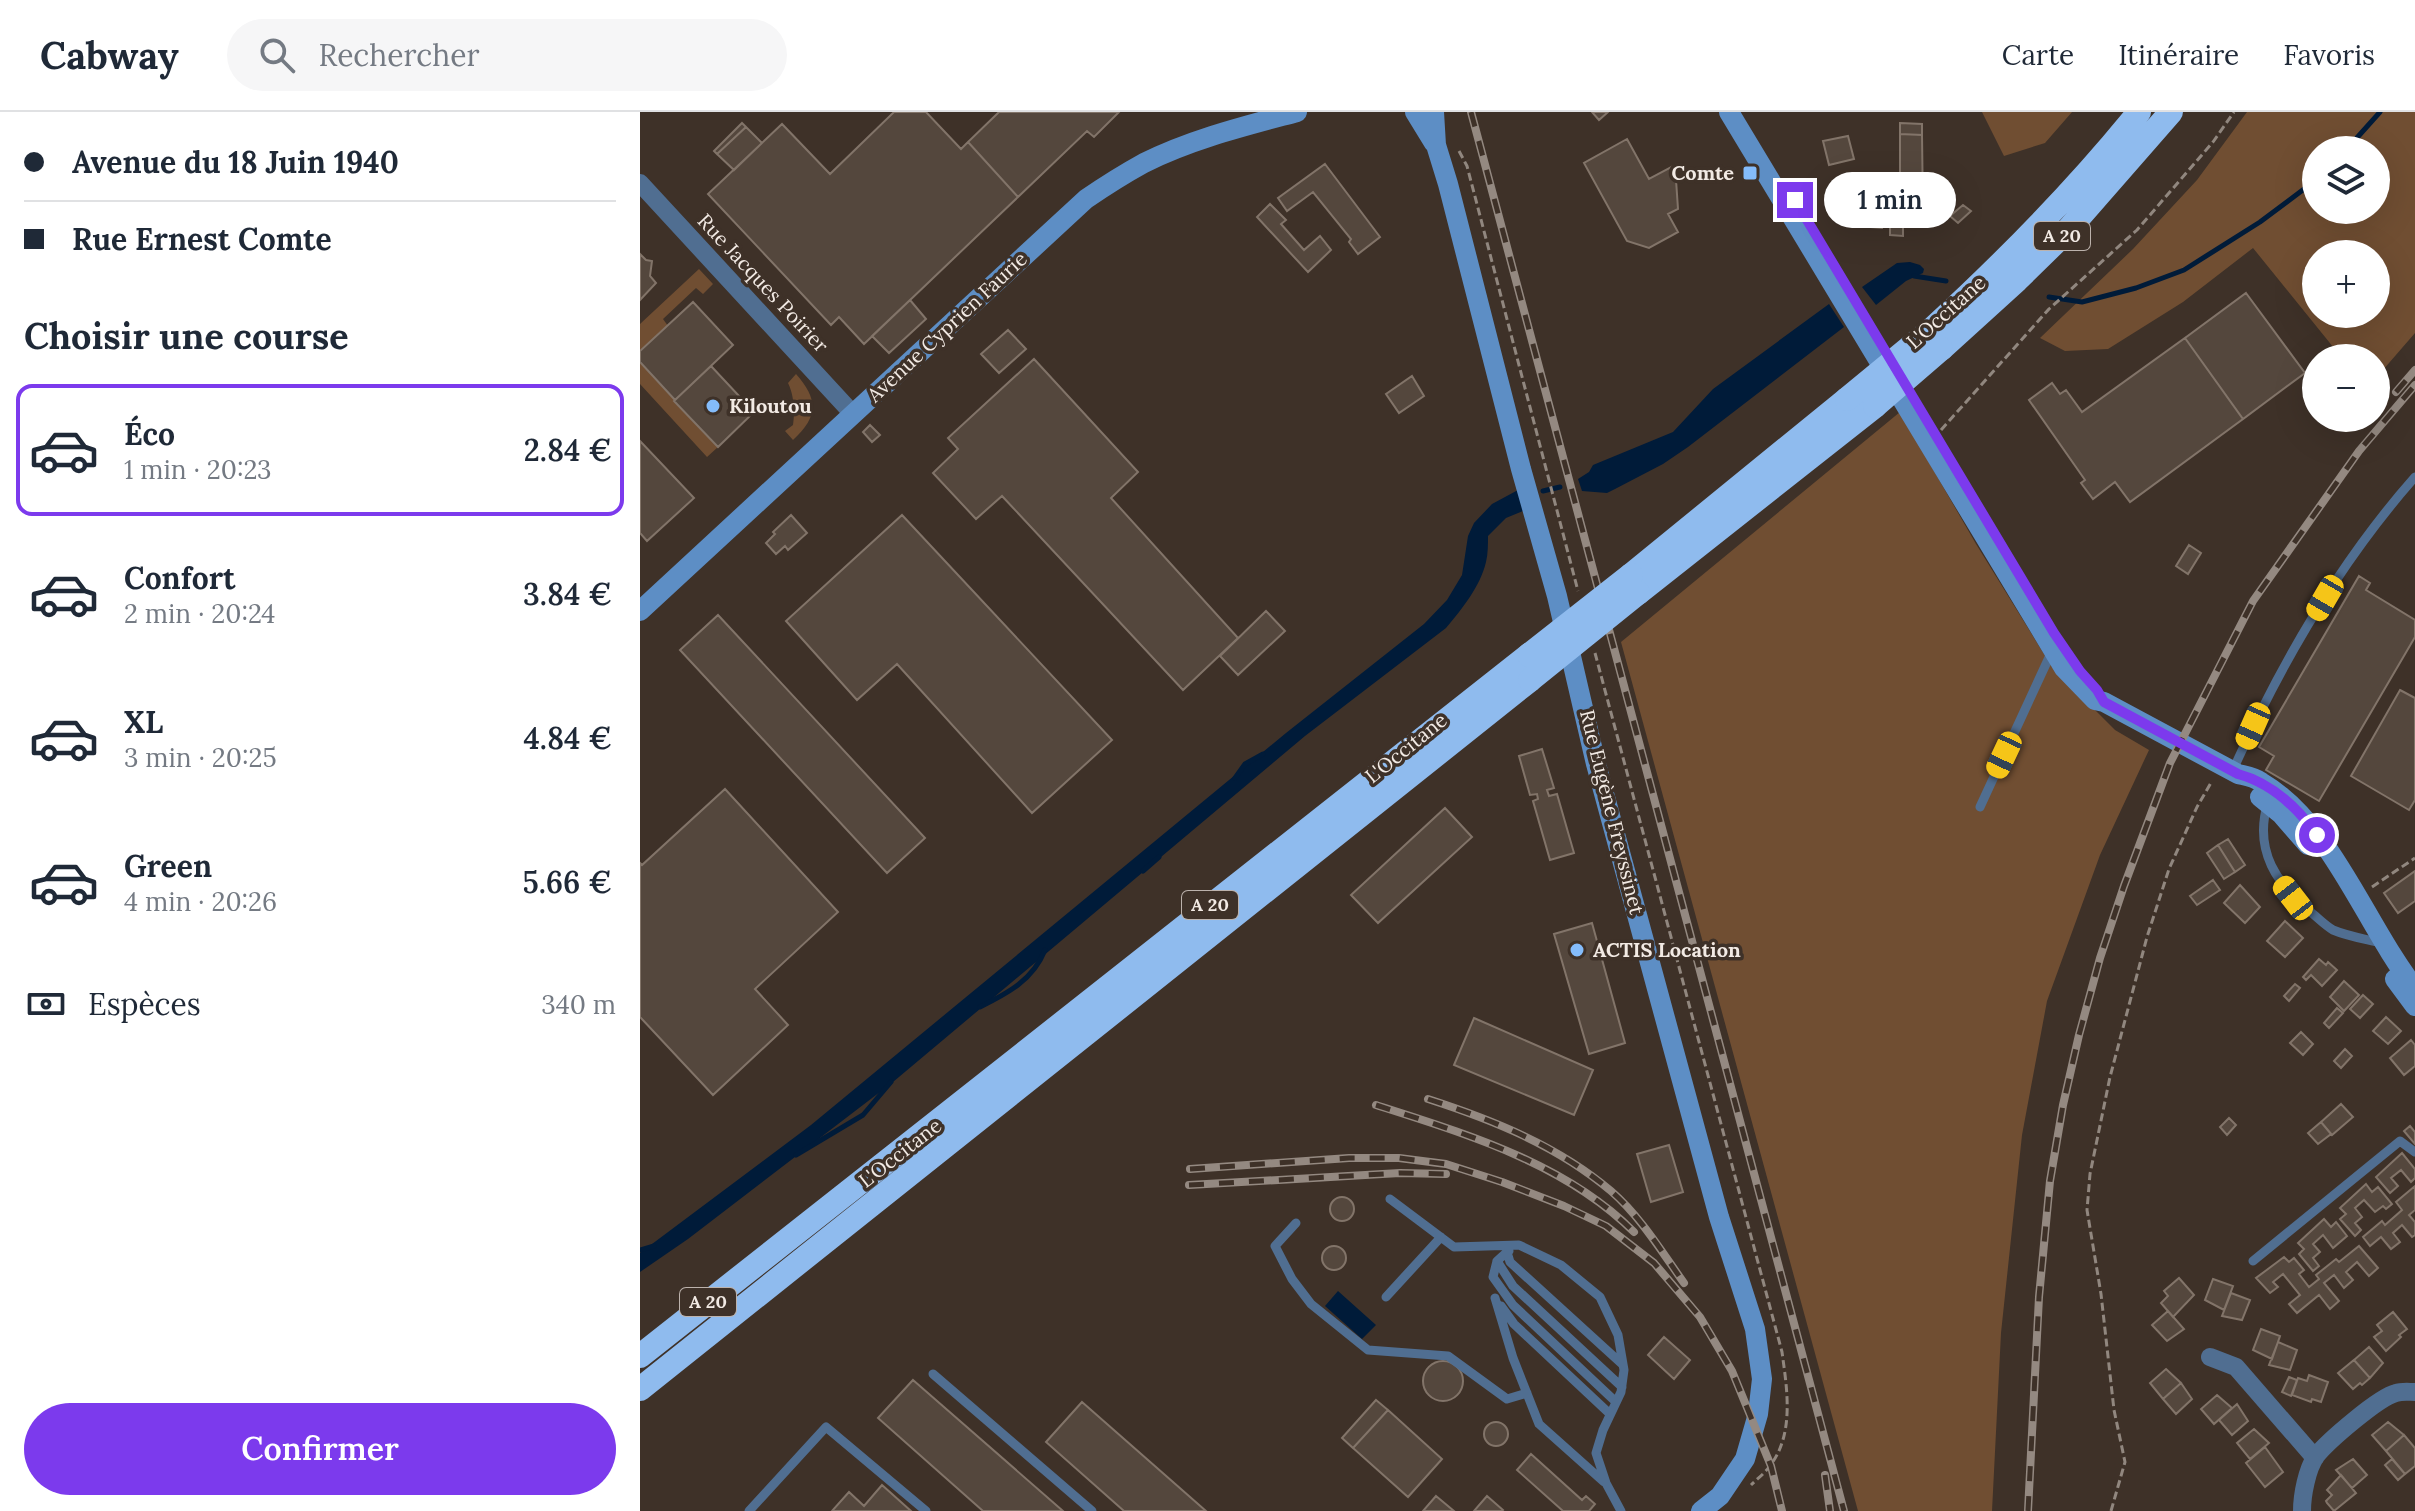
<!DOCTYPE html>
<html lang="fr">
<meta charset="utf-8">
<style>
:root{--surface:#fff;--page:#f6f6f7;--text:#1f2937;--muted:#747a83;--line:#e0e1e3;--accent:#7c3aed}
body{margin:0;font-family:Lora,serif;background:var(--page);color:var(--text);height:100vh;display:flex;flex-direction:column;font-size:30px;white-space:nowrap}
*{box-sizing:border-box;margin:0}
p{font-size:26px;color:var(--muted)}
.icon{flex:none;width:44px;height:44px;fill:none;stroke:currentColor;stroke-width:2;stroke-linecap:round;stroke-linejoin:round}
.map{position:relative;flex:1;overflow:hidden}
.details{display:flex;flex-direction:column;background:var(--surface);width:640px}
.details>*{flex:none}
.hud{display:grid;align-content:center;height:176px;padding:0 24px;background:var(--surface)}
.tools{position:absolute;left:1662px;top:24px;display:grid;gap:16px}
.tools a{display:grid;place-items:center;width:88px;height:88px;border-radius:50%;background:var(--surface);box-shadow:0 8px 32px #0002;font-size:40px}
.end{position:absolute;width:36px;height:36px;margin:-18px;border:10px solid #7c3aed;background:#fff;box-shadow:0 0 0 4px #fff}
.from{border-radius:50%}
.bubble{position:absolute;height:56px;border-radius:28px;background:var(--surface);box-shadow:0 8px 32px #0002;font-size:26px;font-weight:600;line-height:56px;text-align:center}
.car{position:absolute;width:24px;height:48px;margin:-24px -12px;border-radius:10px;box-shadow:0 0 6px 2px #0007;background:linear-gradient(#f5c518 24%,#345 0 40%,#f5c518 0 76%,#345 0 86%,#f5c518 0)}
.hud b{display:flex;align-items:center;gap:28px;height:76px;font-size:30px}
.hud b+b{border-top:2px solid var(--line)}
.hud i{width:20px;height:20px;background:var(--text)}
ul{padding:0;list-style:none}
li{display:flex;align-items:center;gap:24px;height:132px;margin:0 16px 12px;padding:0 8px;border:4px solid transparent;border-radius:16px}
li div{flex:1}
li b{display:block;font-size:30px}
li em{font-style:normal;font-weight:600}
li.selected{border-color:var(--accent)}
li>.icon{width:72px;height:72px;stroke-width:1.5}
h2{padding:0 24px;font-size:36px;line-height:96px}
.pay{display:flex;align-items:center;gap:20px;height:88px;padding:0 24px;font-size:30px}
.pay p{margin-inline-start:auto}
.cta{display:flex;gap:16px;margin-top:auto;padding:16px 24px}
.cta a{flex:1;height:92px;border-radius:48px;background:var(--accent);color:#fff;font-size:32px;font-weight:600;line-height:92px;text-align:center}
header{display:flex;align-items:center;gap:48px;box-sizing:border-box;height:112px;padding:0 40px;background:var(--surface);border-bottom:2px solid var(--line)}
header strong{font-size:38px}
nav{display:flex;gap:44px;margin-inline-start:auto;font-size:28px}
.search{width:560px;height:72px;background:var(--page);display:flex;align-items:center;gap:20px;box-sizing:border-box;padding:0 28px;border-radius:44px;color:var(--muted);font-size:30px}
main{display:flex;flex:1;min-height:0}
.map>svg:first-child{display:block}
.green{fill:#704e32;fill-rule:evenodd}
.water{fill:#001b39}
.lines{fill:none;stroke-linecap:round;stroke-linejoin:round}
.stream{stroke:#001b39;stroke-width:5}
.building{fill:#54473d;stroke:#827469;stroke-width:2}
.path{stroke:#91877f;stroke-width:3;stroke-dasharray:8 4;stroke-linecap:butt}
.lane{stroke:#506e91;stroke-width:9}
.street{stroke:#506e91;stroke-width:18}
.secondary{stroke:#5d8ec5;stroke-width:20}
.highway{stroke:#8fbbee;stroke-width:24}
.rail-casing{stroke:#948981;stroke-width:8}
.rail{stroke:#3e3128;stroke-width:5;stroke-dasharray:15;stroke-linecap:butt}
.highway-bridge{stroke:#8fbbee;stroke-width:24}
.route{stroke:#7c3aed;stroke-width:10}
.poi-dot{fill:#84bcfb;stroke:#3e3128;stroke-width:3}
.labels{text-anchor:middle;stroke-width:7;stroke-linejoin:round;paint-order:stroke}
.shield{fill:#3e3128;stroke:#bcb2ac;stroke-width:2}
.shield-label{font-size:18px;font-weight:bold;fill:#f2eae4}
.poi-label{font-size:20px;font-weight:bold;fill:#f2eae4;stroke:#3e3128;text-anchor:start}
.street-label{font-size:20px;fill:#f2eae4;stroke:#3e3128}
</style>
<header>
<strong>Cabway</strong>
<div class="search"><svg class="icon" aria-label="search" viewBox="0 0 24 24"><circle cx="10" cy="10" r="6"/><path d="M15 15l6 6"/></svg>Rechercher</div>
<nav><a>Carte</a><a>Itinéraire</a><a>Favoris</a></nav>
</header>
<main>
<section class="details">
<div class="hud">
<b><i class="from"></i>Avenue du 18 Juin 1940</b>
<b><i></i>Rue Ernest Comte</b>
</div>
<h2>Choisir une course</h2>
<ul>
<li class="selected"><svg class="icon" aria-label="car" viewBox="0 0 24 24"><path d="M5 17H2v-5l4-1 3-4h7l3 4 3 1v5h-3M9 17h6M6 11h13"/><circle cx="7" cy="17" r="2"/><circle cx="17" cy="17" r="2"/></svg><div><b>Éco</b><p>1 min · 20:23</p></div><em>2.84 €</em></li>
<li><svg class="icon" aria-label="car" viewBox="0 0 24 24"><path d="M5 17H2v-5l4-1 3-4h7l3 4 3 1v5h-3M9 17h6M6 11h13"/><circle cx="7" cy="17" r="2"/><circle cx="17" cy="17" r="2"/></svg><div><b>Confort</b><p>2 min · 20:24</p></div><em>3.84 €</em></li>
<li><svg class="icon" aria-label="car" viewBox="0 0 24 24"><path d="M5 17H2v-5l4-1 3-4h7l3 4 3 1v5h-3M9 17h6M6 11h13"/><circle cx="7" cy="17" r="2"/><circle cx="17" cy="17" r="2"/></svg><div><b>XL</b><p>3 min · 20:25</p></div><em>4.84 €</em></li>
<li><svg class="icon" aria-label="car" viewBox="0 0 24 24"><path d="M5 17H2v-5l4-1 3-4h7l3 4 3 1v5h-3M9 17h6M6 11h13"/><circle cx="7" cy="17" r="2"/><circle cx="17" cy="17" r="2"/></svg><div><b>Green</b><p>4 min · 20:26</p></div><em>5.66 €</em></li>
</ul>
<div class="pay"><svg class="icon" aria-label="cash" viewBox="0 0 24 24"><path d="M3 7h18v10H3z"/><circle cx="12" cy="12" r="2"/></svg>Espèces<p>340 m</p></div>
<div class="cta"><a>Confirmer</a></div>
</section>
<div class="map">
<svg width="1775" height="1399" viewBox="0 0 1775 1399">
<rect width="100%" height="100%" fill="#3e3128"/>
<!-- green -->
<path class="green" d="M1342 0H1432L1405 31 1364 44Z
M1607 0H1775V221L1736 266V246H1702L1613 136 1543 190 1468 237 1425 239 1400 226 1493 137 1557 68ZM1676 38H1736V98H1676ZM1676 142H1736V202H1676Z
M59 157 73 172 63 182 56 176 23 207 28 214 0 239V212Z
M0 250 78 335 67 345 0 272Z
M156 262C179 288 178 305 153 328L145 319 153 313C155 300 154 283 148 271Z
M1260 300 1336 432 1412 555 1475 618 1509 638 1460 743 1407 889 1382 1023 1361 1221 1352 1399H1218L981 530Z"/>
<!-- water -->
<path class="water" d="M1270 150 1280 153 1284 157 1283 161 1266 169 1236 193 1222 175 1257 151Z
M1189 192 1204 215 1048 335 1023 352 975 377 967 381 942 379 938 367 949 360 953 353 1033 320 1073 277Z
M878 378 883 399 866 406 848 424C848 432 848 442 846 450 840 475 822 497 806 516L665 624 253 970 48 1127 0 1160V1141L171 1013 646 621 784 512 807 488 822 463 828 424 834 411 852 392Z
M698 1179 736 1213 722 1227 685 1194Z"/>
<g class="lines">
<!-- stream -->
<path class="stream" d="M1706 38 1740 0
M1274 164 1306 169
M1409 185 1442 190 1496 176 1544 158 1620 110 1676 68
M903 379 920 375
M595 666 605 652 623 642
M503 759 519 745
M340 895C368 881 393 868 405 838
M156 1043 223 1003 251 970
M0 1138 14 1134"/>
</g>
<!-- building -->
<path class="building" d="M254 0H286L321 37 328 30 378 85 224 232 199 205 191 213 68 82 142 12 190 62Z
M359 0H479L454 25 447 19 378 85 328 30Z
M952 0H968L959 8Z
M102 11 106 15 77 42 74 39Z
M1260 11 1282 12V23L1260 22Z
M106 15 122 31 94 58 77 42Z
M1260 22 1282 23 1283 99H1265L1264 81H1260Z
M1208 24 1214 47 1189 53 1183 29Z
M987 27 1009 67 1035 53 1038 97 1028 102 1038 120 1009 136 987 129 944 51Z
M685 52 740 125 718 142 709 130 711 127 673 80 647 99 638 86Z
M1234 91 1245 92 1242 116 1231 115Z
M630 92 646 108 641 112 664 138 680 124 691 138 668 160 617 105Z
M1323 93 1331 99 1318 111 1310 104Z
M1250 94 1263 96V124L1250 123Z
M0 142 6 148 12 149 10 164 16 171 0 188Z
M1606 181 1665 261 1603 307 1545 226Z
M270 188 286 207 249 241 232 224Z
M53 190 93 233 35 288 0 250V239Z
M368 218 386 237 359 261 341 242Z
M1545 226 1603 307 1490 390 1475 370 1453 387 1441 371 1445 368 1389 288 1412 271 1420 282 1426 278 1442 300Z
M394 247 498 360 471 386 598 526 543 578 362 384 336 407 293 361 318 337 308 326Z
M71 254 114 300 78 335 34 289Z
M772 264 784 284 759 301 746 282Z
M230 313 240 323 232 330 223 320Z
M0 329 54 386 7 429 0 421Z
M151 403 167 421 148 438 145 434 136 442 126 431 135 422 133 420Z
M262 403 472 628 392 701 257 552 217 588 146 509Z
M1549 433 1561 441 1548 462 1536 454Z
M1719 464 1730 471 1726 478 1775 508V525L1679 689 1626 658 1634 644 1619 635Z
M626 499 645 519 598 563 580 544Z
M78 503 285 726 247 761 40 538Z
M1760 578 1775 586V688L1769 698 1711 664Z
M902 637 914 676 907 678 909 684 917 682 934 741 910 748 893 689 898 687 897 682 890 683 879 644Z
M85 677 198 800 115 877 148 913 73 983 0 905V751L2 753Z
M805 696 832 725 738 811 711 783Z
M1588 727 1605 753 1595 760 1578 733Z
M1578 733 1595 760 1584 767 1567 741Z
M1775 759V789L1758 801 1744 781Z
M1573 768 1580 778 1557 793 1550 784Z
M1600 773 1620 795 1605 811 1584 791Z
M1645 809 1663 826 1645 845 1627 829Z
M952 811 985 931 949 942 914 822Z
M1679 847 1686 853 1688 850 1697 858 1682 874 1671 863 1666 868 1663 865Z
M1704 869 1719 883 1704 899 1690 885Z
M1655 872 1660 876 1649 889 1644 884Z
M1723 883 1733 892 1720 906 1710 897Z
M1697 896 1703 901 1689 916 1684 911Z
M1746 905 1761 919 1748 932 1733 919Z
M834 906 953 958 934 1003 814 953Z
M1661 920 1673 932 1663 943 1650 931Z
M1771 928 1775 933V954L1764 963 1750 946Z
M1705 937 1712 944 1701 956 1694 949Z
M1701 992 1713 1005 1692 1023 1681 1010Z
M1589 1006 1596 1013 1587 1023 1580 1015Z
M1681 1010 1691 1022 1678 1032 1668 1021Z
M1770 1014 1775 1020V1032L1764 1019Z
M1029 1033 1043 1080 1011 1090 997 1042Z
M1762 1041 1775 1057V1066L1771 1070 1761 1058 1751 1066 1758 1074 1750 1081 1736 1065Z
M1726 1072 1732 1080 1738 1075 1752 1092 1746 1097 1743 1094 1735 1100 1724 1088 1715 1096 1722 1105 1715 1111 1721 1118 1715 1124 1700 1107 1706 1102 1700 1096Z
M1775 1074V1098L1769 1103 1775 1110V1123L1772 1125 1762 1113 1753 1121 1760 1130 1751 1137 1741 1125 1730 1134 1723 1125 1742 1109 1745 1113 1762 1098 1756 1090Z
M690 1097a12 12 0 1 1 24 0a12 12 0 1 1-24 0Z
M1684 1107 1691 1115 1696 1110 1707 1124 1693 1136 1683 1123 1673 1132 1680 1140 1673 1146 1679 1154 1673 1159 1659 1142 1664 1137 1658 1131Z
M682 1146a12 12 0 1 1 24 0a12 12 0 1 1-24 0Z
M1719 1134 1738 1156 1729 1164 1717 1150 1706 1160 1713 1168 1704 1176 1694 1163 1684 1171 1699 1189 1690 1197 1679 1183 1657 1201 1649 1192 1660 1183 1643 1162 1633 1170 1638 1175 1630 1181 1616 1166 1644 1145 1649 1150 1654 1146 1664 1158 1659 1162 1669 1175 1679 1167 1676 1163 1696 1147 1699 1150Z
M1539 1166 1554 1183 1533 1205 1521 1191 1528 1184 1524 1179Z
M1573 1167 1593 1174 1584 1198 1565 1188Z
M1591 1181 1610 1188 1602 1208 1582 1204Z
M1528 1199 1544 1217 1527 1229 1512 1213Z
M1753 1200 1767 1217 1759 1223 1761 1225 1746 1239 1734 1225 1742 1219 1737 1213Z
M1621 1217 1640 1224 1632 1247 1613 1238Z
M1024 1225 1050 1248 1034 1267 1008 1243Z
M1638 1230 1657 1238 1650 1258 1629 1253Z
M1729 1235 1743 1251 1730 1266 1714 1248Z
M1714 1248 1730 1266 1722 1273 1720 1271 1713 1277 1698 1261Z
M783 1269a20 20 0 1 1 40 0a20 20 0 1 1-40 0Z
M1526 1257 1541 1271 1523 1287 1510 1271Z
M1669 1263 1688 1270 1681 1290 1672 1287 1671 1290 1652 1283 1658 1266 1667 1269Z
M1649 1265 1657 1268 1651 1284 1642 1280Z
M273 1268 423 1399H343L238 1306Z
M1541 1271 1552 1287 1536 1302 1523 1287Z
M1577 1283 1592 1296 1574 1312 1561 1297Z
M736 1288 748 1298 713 1336 702 1326Z
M442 1290 566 1399H484L406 1330Z
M1597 1292 1608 1309 1592 1323 1579 1308Z
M748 1298 802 1347 768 1385 713 1336Z
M844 1322a12 12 0 1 1 24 0a12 12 0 1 1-24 0Z
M1748 1310 1764 1323 1746 1339 1732 1323Z
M1614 1317 1629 1331 1610 1347 1597 1331Z
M1764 1323 1775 1336V1354L1765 1362 1746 1339Z
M1625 1335 1643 1360 1625 1375 1606 1351Z
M891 1342 942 1388 946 1384 955 1392 949 1399H923L877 1358Z
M1713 1347 1727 1363 1712 1376 1696 1358Z
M1752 1347 1765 1362 1758 1368 1745 1353Z
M1701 1363 1716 1381 1694 1399 1687 1391 1686 1389 1692 1383 1687 1378Z
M242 1373 271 1399H192L209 1380 224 1394Z
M796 1384 814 1399H783Z
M847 1384 863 1398 862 1399H834Z"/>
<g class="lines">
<!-- path -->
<path class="path" d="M819 39 827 54 938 479
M1301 318 1409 197 1497 118 1573 30 1594 0
M955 541 1142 1240C1147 1277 1155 1323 1129 1355 1124 1362 1117 1367 1111 1373
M1732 775 1775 746
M1471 1399 1485 1350 1474 1298 1461 1182 1447 1098 1450 1062 1470 965 1507 825 1529 757 1557 695 1572 669"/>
<!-- lane -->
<path class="lane" d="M1593 658C1640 553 1699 451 1775 365
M1628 690C1613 739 1637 773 1673 802 1679 807 1686 814 1693 818 1707 824 1725 827 1741 831
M1340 695 1412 539
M750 1087 814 1135 879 1133 921 1153 960 1185 978 1223 984 1258 981 1280 963 1318 956 1341 966 1371 981 1399
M656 1111 635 1134 652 1167 671 1192 728 1238 808 1244 867 1287 887 1281
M869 1139 867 1140 870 1150 982 1252
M867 1140 857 1149 873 1174 982 1275
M857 1149 853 1165 873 1193 976 1290
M1613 1149 1760 1029 1775 1040
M746 1185 801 1125
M855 1186 873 1246 899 1312 964 1370
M861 1194 874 1212 970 1302
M293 1262 452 1399
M109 1399 186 1315 286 1399"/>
<!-- street -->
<path class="street" d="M0 71 213 302
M1570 1245 1596 1255 1675 1346
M1662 1399C1662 1383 1667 1357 1676 1344 1688 1329 1739 1285 1756 1281 1762 1279 1769 1280 1775 1280"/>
<!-- secondary -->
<path class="secondary" d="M775 0 794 31
M794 0 796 33 808 72 881 357 917 484 956 652 1079 1105 1115 1217 1122 1267 1118 1302 1105 1347 1080 1384 1061 1399
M1089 0 1424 556 1455 588 1464 590 1598 662C1606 664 1614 665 1621 670 1692 712 1725 813 1775 876
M0 499 446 87C465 74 484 62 504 51 552 27 605 14 657 0
M1620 685 1641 702 1668 733
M1755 867 1775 894"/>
<!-- highway -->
<path class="highway" d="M1292 217C1366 149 1436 78 1499 0
M1301 237 1377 168 1427 119 1531 0
M991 463 1207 287
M998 481 1235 294
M0 1244 889 543
M0 1277 890 568"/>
<defs>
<path id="rail" d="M831 0 1204 1399
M1756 280 1775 258
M788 987C853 1008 918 1034 971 1079 1000 1104 1022 1140 1044 1171
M736 993C826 1022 925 1051 994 1120
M550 1057 709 1046H759L806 1052 862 1070 924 1094 966 1114 1014 1151 1060 1205 1092 1259 1131 1354 1142 1399
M549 1073 760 1061 806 1062
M1185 1363 1190 1399
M1388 1399 1399 1185 1410 1069 1423 993 1439 923 1460 846 1484 774 1530 651 1613 489 1719 339 1775 273"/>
</defs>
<!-- rail casing -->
<use href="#rail" class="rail-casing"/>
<!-- rail -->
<use href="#rail" class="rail"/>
<!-- highway-bridge -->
<path class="highway-bridge" d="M1207 287 1292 217
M1235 294 1301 237
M889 543 991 463
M890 568 998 481"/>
</g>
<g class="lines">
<!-- route -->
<path class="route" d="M1155 88 1414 521 1440 559 1457 578 1464 590 1598 662C1631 671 1657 695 1677 723"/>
</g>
<!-- markers -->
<g class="poi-dot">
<rect x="1102" y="53" width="16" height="16" rx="4"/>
<circle cx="73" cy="294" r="8"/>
<circle cx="937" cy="838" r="8"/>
</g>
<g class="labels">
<!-- shield labels -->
<g class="shield">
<rect x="1394" y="110" width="56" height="28" rx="6"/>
<rect x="542" y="779" width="56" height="28" rx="6"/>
<rect x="40" y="1176" width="56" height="28" rx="6"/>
</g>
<g class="shield-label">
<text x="1422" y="130">A 20</text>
<text x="570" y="799">A 20</text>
<text x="68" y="1196">A 20</text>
</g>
<!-- poi labels -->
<g class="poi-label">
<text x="1094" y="68" text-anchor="end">Comte</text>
<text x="89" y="301">Kiloutou</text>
<text x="953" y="845">ACTIS Location</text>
</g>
<!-- street labels -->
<g class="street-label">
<text transform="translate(123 171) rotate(47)" y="7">Rue Jacques Poirier</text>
<text transform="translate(1306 200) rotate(-42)" y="7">L'Occitane</text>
<text transform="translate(307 215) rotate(-43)" y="7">Avenue Cyprien Faurie</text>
<text transform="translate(766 636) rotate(-39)" y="7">L'Occitane</text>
<text transform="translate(972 700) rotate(76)" y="7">Rue Eugène Freyssinet</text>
<text transform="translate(260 1041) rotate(-38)" y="7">L'Occitane</text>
</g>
</g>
</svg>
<div class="tools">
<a><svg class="icon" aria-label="layers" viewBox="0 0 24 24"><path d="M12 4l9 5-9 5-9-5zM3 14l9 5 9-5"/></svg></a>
<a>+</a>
<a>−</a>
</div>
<i class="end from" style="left:1677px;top:723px"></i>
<i class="end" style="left:1155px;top:88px"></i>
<div class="bubble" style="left:1184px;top:60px;width:132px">1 min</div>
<i class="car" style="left:1685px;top:486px;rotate:210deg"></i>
<i class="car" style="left:1613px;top:614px;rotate:204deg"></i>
<i class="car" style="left:1364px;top:643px;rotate:205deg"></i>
<i class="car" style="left:1653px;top:786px;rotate:322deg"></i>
</div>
</main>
